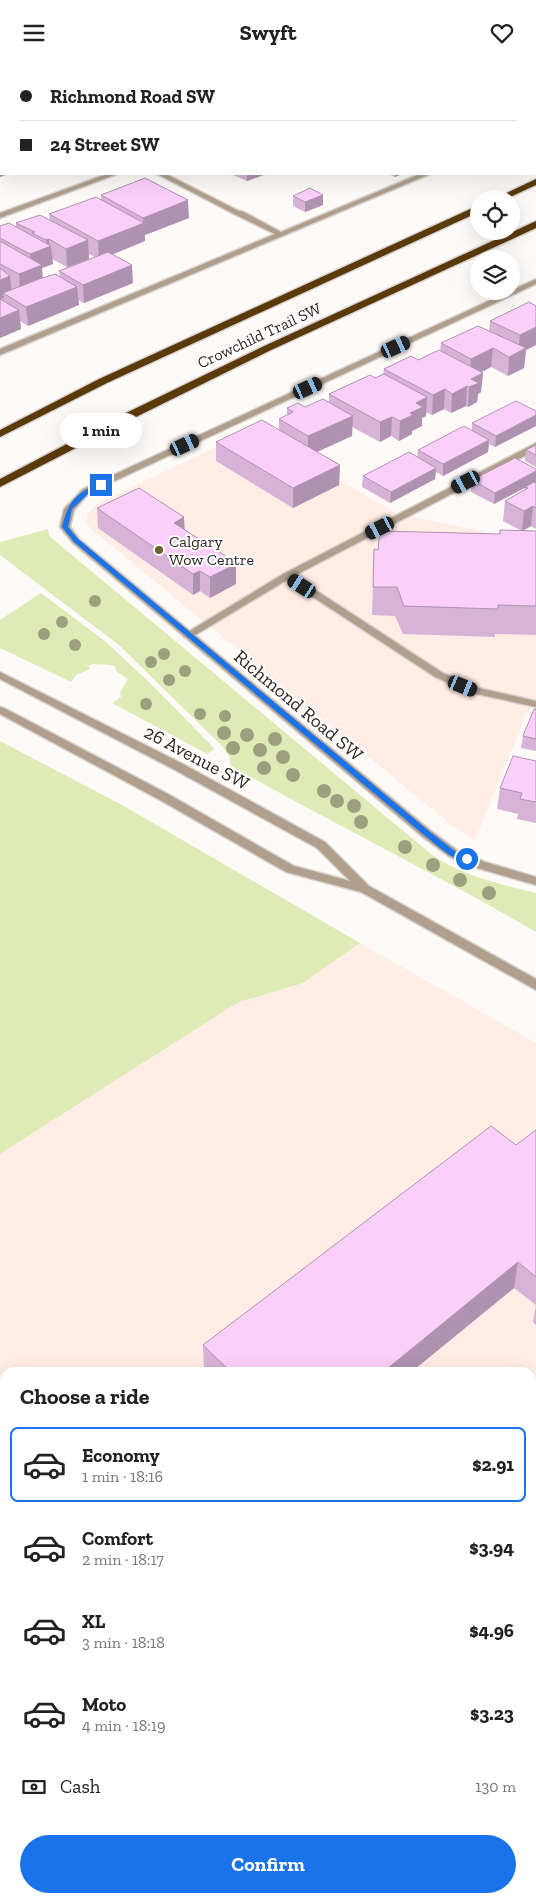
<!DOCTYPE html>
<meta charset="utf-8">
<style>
:root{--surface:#fff;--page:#f6f6f6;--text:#222;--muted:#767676;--line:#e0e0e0;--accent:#1a73e8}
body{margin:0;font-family:"Zilla Slab",serif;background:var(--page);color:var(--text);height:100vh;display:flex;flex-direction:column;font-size:19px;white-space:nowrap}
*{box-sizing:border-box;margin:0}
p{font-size:16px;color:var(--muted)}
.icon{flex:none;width:28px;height:28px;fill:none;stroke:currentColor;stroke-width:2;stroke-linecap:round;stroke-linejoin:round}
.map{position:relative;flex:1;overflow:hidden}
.panel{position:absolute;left:0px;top:1302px;width:536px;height:536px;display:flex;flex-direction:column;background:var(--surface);border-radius:15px 15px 0 0;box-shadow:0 5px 20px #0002}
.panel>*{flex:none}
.hud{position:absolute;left:0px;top:0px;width:536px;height:110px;box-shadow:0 5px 20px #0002;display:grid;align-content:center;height:110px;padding:0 20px;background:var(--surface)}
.buttons{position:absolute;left:470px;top:125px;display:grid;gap:10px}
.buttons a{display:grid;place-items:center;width:50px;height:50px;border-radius:50%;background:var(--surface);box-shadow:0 5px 20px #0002;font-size:25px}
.end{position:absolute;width:22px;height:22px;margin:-11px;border:6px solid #1a73e8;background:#fff;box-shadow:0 0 0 2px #fff}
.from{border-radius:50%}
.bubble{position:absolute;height:35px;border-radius:18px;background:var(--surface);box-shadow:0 5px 20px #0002;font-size:16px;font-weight:800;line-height:35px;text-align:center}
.car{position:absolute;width:15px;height:30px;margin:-15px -8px;border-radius:6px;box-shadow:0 0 4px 1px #0007;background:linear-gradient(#222 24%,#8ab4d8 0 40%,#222 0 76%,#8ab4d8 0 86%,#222 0)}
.hud b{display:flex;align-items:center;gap:18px;height:48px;font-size:19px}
.hud b+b{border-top:1px solid var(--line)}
.hud i{width:12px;height:12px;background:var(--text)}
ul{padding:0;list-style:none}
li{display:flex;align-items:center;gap:15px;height:75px;margin:0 10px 8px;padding:0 10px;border:2px solid transparent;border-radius:8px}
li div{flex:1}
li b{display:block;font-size:19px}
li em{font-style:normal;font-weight:800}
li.on{border-color:var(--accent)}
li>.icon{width:45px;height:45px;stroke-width:1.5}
h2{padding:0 20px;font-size:22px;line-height:60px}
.pay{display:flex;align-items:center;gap:12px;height:55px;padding:0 20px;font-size:19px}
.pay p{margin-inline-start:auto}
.action{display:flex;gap:10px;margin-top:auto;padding:10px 20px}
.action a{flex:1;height:58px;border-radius:30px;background:var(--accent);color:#fff;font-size:20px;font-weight:800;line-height:58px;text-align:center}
header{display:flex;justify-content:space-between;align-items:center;height:65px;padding:0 20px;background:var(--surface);font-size:22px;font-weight:800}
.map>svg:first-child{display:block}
.built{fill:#ffede6}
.green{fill:#dfebb7}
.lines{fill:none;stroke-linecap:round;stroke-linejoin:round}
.service-casing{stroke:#d8d4d1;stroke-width:3}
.minor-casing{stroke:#d8d4d1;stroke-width:3}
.tertiary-casing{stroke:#d8d4d1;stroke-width:3}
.motorway-casing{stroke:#d8d4d1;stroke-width:3}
.service{fill:#b09f8c;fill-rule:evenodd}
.minor{fill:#b09f8c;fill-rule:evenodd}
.tertiary{fill:#b09f8c;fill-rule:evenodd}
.motorway{fill:#5a3a0b;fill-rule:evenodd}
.tree{fill:#9ca07e}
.wall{fill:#d7b3d8;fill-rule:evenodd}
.shaded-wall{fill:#af92b0}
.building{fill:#fad0fb;stroke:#af92b0}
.route{fill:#1a73e8}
.poi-dot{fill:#6e602d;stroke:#fff;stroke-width:2}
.labels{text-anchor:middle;stroke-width:4;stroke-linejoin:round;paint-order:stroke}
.far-street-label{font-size:16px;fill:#2d2522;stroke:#fff}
.far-poi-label{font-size:16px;fill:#2d2522;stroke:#fff;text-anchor:start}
.street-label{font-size:19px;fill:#2d2522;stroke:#fff}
</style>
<header><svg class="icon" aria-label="menu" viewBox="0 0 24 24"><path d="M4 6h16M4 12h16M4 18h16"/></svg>Swyft<svg class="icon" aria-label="heart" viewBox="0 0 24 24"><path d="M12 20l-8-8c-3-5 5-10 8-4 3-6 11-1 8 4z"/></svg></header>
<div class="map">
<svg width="536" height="1838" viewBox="0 0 536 1838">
<rect width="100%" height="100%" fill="#fefaf8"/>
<!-- built -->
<path class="built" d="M252 365 396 448 536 478V634L525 652 475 775 454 762 90 463 86 455 87 450 97 439Z
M360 878 536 978V1824L531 1828V1308H5V1834H526L522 1838H0V1089L237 938 303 918Z"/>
<!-- green -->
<path class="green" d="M48 464 49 470 54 475 431 789C462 811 499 819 536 828V867C436 809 332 758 231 701L229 691 221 680 119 580 0 490V477Z
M41 528 106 577 150 618 215 684 207 689 112 638 121 632 120 628 128 614 116 606 115 601C106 599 100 600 92 599L88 601 90 604 76 610 71 617 0 583V555Z
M0 676 122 740 360 878 303 918 237 938 0 1089Z
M0 1771 5 1778V1834H48L51 1838H0Z"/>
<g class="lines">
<defs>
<path id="service" d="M0 38H1V42H0Z
M420 109H430L0 290V284L275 169 236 150V146H242L281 167Z
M536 378V385L294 511 443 608 479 623 536 636V642L472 628 435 612 287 515 192 572H184L183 570 283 509Z
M536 1711V1732L531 1734V1713Z
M411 1834H431L429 1838H409Z"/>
<path id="minor" d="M0 25H1V30H0Z
M107 109H117L0 153V148Z
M157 109H166L243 148 236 150Z
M536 214V219L89 428 74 445 70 462 79 474 431 766 458 786 485 797 536 812V820L477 803 450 792 423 772 73 478 60 462 64 444 83 424Z"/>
<path id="tertiary" d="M0 607 183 699 325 777 369 821 536 914V925L361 827 286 807 160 735 0 649V642L4 643 168 729 294 801 350 816 317 783 175 705 0 614Z"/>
<path id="motorway" d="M536 114V120L506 134H494Z
M479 140V147L107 318 0 372V365L99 314Z
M536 156V163L269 286 136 352 0 422V414L128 347 262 282Z"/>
</defs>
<!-- service casing -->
<use href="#service" class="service-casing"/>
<!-- minor casing -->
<use href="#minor" class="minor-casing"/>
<!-- tertiary casing -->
<use href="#tertiary" class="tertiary-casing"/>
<!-- motorway casing -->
<use href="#motorway" class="motorway-casing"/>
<!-- service -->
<use href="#service" class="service"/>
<!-- minor -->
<use href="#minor" class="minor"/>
<!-- tertiary -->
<use href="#tertiary" class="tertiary"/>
<!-- motorway -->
<use href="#motorway" class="motorway"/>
</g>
<!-- trees -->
<g class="tree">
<circle cx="95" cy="536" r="6"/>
<circle cx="62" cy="557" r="6"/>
<circle cx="44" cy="569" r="6"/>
<circle cx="75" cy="580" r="6"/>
<circle cx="164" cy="589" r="6"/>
<circle cx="151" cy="597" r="6"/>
<circle cx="185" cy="606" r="6"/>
<circle cx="169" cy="615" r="6"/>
<circle cx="146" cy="639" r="6"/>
<circle cx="200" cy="649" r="6"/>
<circle cx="225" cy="651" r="6"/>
<circle cx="224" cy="668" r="7"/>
<circle cx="247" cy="670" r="7"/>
<circle cx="275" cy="674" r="7"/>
<circle cx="233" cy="683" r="7"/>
<circle cx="260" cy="685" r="7"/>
<circle cx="283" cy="692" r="7"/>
<circle cx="264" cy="703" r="7"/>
<circle cx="293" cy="710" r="7"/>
<circle cx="324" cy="726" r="7"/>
<circle cx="337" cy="736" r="7"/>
<circle cx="354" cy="741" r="7"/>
<circle cx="361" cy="757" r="7"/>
<circle cx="405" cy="782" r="7"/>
<circle cx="433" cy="800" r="7"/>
<circle cx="460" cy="815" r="7"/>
<circle cx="489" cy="828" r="7"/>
</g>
<!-- wall -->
<path class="wall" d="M155 0H310V1H158Z
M444 0H536V14H535V1H441Z
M231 109H266L247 116Z
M388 109H402L395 112Z
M101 130 189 153 145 170V176L113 189 133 218 84 238 78 235 79 240 28 261 20 256 21 264 0 273V161H16V158L50 155 49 149 101 135ZM89 189 95 192 59 206 60 212 43 213 42 203 53 199 52 194 67 202 89 194Z
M323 130V140L305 147 293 141V131Z
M536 241V280L526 285 524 303 508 311 491 302 482 307 483 308 481 327 478 329 477 337 468 342 466 341 451 348 444 344 432 350 426 347V351L422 353V361L412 366V369L399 376 391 371 380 377 352 362V371L317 387 340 400 339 420 293 443 216 396V377L279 364V354L287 351V343L305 342 329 337V329L375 313 383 309 384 304 418 295 440 286 441 278 489 266 490 256Z
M536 346V361L495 382 489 379 488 387 443 411 436 407 435 414 390 438 362 422 363 411 417 392 418 385 472 366V358Z
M536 380V402L525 396 526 385Z
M536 404V417H534L536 418V464L531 461 524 465 536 466V570L495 569V572L403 569 395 551 372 550 374 484 378 485 499 469 500 465H520L503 456 505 436 525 424V422L494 439 471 427 472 415Z
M97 443 185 465 227 494 236 519 210 533 200 526 193 530 98 463Z
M536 644V686L521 683 523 671Z
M536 696V758L517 754 518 749 497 744 500 723Z
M536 1065V1260L533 1257 536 1240 514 1223 410 1308H207L204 1305 203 1280 516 1080Z
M536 1422V1621L531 1617V1426Z"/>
<!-- shaded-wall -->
<path class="shaded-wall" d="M6 0H16L12 1H6Z
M64 0H92L88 1H62Z
M127 0H151V1H123Z
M162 0H171V1H162Z
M267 0H284V1H267Z
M289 0H310V1H289Z
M530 0H536V14H535V1H526Z
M536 42V52H535V43Z
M1 48V59H0V49Z
M0 93H1V109H9L0 112Z
M247 109H266L247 116Z
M395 109H402L395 112Z
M323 130V140L305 147V137Z
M188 135 189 153 145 170V176L99 195 98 176 143 158V153Z
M49 174V181H51L53 199 42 203 43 219 20 228 19 209 31 204 30 189 47 182 46 175Z
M88 175 89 194 67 202 66 184Z
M132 200 133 218 84 238 83 220Z
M10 211 12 230 3 228 4 233 0 234V215Z
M77 222 79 240 28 261 26 242Z
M19 245 21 264 0 273V253Z
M536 262V280L526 285 524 303 508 311 509 292 518 287 520 270Z
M493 283 491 302 470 313 471 294Z
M483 308 481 327 478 329 477 337 468 342 469 322 471 314Z
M467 321 466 341 451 348 452 329Z
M445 324 444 344 432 350 433 330Z
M427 332 426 351 422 353V361L412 366V369L399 376 400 356 410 348 416 338Z
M536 350V361L495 382 496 371Z
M353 351 352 371 308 391V371Z
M392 352 391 371 380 377V357Z
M489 375 488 387 443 411V399Z
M340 400 339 420 293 443V423Z
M436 403 435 414 390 438 391 427Z
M536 406V417L494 439 495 428Z
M533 441 531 461 522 466 524 446Z
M184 452 185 472 174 458Z
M227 492 228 503 236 499V519L210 533V512Z
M200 506V526L193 530V509Z
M518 1197 514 1223 410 1308H382Z"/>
<!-- building -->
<path class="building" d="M23 0H56L59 1H21Z
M79 0H127L123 1H75Z
M176 0H188L190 1H178Z
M193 0H263L265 1H196Z
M444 0H497L500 1H441Z
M507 0H530L526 1H510Z
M535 26H536V42L535 43Z
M1 60V78L0 77V61Z
M0 82H1V93H0Z
M145 113 188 135 143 153 101 130Z
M310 123 323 130 305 137 293 131Z
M96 132 144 158 98 176 49 149Z
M40 150 88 175 66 184 49 174 46 175 32 168 35 167 16 158Z
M9 158 51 181 30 189 0 173V161Z
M0 176 42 200 19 209 0 199Z
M108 187 132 200 83 220 59 206Z
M0 203 10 211 0 215Z
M55 209 77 222 26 242 3 228 39 214Z
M0 234 19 245 0 253Z
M529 237 536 241V262L520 270 490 256Z
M478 261 526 283 509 292 493 283 471 294 441 278Z
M439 285 483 308 471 314 479 318 469 322 467 321 452 329 445 324 433 330 384 304 411 291 418 295Z
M384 309 427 332 416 338 423 342 410 348 413 350 400 356 392 352 380 357 329 329 370 310 375 313Z
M323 334 353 351 308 371 279 354 293 347 287 343 298 338 305 342Z
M516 336 536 346V350L496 371 472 358Z
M262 355 340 400 293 423 216 377Z
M464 361 489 375 443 399 418 385Z
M536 380V390L526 385Z
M409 387 436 403 391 427 363 411Z
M515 393 536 404V406L495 428 472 415Z
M534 417 536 418V443L533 441 524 446 505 436 528 423 525 422Z
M139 423 184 452 174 458 227 492 226 493 236 499 210 512 200 506 193 509 97 443Z
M500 465 536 466V541L498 540V544L404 541 397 522H373L374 484 378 485 380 466 500 469Z
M534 644H536V674L523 671Z
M513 691 536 696V737L520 734 522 728 500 723Z
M491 1061 516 1080 536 1065V1212L518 1197 382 1308H232L203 1280Z
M536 1422V1595L531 1590V1426Z"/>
<!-- route -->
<path class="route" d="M99 418 104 420 89 428 72 444 68 462 78 474 430 767 456 787 470 793V796C454 798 436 779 424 770L74 477 62 462C68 437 75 429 99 418Z"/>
<!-- markers -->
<circle class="poi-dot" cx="159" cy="485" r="5"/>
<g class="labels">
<!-- far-street labels -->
<g class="far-street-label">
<text transform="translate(259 270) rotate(-25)" y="6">Crowchild Trail SW</text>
</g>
<!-- far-poi labels -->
<g class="far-poi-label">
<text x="169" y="482">Calgary<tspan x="169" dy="18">Wow Centre</tspan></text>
</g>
<!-- street labels -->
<g class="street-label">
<text transform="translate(299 640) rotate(40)" y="7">Richmond Road SW</text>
<text transform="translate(197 692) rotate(28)" y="7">26 Avenue SW</text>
</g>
</g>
</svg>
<div class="buttons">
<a><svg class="icon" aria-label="locate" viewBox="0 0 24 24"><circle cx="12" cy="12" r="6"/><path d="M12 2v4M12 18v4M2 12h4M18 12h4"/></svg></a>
<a><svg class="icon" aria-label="layers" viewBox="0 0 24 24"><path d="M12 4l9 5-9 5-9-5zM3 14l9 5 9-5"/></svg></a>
</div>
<i class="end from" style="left:467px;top:794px"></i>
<i class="end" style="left:101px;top:420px"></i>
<div class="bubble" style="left:60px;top:348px;width:82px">1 min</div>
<i class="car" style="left:396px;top:282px;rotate:65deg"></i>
<i class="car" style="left:308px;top:323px;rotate:65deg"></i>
<i class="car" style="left:185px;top:380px;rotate:65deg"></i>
<i class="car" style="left:466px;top:417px;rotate:242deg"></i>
<i class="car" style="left:380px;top:463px;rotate:243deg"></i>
<i class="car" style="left:302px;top:521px;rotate:303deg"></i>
<i class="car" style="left:463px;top:621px;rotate:112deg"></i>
<div class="hud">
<b><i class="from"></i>Richmond Road SW</b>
<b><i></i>24 Street SW</b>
</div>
<section class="panel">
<h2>Choose a ride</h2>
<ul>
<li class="on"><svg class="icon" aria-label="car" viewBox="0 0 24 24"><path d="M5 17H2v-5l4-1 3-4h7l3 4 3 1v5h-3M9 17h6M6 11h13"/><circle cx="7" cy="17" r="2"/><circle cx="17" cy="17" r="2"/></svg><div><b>Economy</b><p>1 min · 18:16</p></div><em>$2.91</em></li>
<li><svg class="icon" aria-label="car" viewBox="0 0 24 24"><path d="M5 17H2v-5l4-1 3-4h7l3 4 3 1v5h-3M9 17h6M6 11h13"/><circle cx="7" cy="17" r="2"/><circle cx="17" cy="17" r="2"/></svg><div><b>Comfort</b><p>2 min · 18:17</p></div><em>$3.94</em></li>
<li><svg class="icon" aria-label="car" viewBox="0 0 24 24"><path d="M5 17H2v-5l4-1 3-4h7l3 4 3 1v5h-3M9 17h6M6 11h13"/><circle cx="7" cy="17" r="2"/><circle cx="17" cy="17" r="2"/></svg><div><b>XL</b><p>3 min · 18:18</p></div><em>$4.96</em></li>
<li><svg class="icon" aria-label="car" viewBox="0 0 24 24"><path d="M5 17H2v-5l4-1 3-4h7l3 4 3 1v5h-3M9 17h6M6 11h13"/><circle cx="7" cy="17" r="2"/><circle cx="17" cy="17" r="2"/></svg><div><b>Moto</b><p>4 min · 18:19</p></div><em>$3.23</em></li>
</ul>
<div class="pay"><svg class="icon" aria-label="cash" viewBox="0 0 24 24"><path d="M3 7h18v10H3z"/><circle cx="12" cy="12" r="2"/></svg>Cash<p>130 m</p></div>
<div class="action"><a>Confirm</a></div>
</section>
</div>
